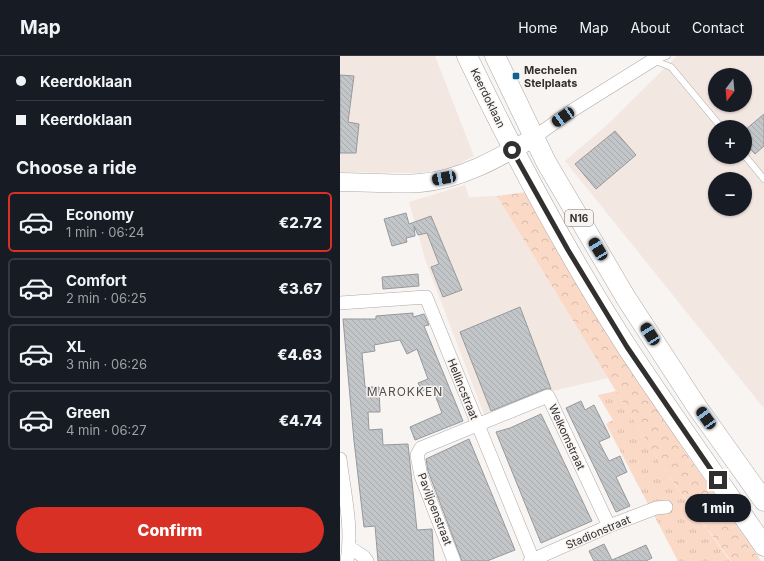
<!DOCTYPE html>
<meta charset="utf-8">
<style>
:root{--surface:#171b24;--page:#242831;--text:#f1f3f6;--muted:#9ea1a6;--line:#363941;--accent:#d93025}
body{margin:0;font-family:Inter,sans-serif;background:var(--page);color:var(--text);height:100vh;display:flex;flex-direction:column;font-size:15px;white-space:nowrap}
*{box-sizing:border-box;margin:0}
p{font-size:13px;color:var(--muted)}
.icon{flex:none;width:22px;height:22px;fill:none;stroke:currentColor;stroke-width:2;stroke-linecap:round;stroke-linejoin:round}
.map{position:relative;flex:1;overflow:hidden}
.details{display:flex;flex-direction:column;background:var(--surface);width:340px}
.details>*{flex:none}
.top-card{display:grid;align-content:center;height:88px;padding:0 16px;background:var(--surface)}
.needle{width:26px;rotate:196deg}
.buttons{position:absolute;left:368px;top:12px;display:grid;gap:8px}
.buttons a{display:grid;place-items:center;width:44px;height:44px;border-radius:50%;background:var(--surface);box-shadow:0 1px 3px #0004;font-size:20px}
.end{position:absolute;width:18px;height:18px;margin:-9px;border:5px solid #31302f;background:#fff;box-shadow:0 0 0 2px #fff}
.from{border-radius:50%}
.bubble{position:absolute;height:28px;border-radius:14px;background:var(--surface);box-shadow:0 1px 3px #0004;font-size:13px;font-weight:800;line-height:28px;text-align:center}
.car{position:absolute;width:12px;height:24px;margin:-12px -6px;border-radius:5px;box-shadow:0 0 3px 1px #0007;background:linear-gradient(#222 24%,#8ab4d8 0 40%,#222 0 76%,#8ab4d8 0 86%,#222 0)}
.top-card b{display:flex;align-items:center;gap:14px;height:38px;font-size:15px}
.top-card b+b{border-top:1px solid var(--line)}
.top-card i{width:10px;height:10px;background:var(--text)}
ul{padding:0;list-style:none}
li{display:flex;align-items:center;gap:12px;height:60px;margin:0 8px 6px;padding:0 8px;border:2px solid var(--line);border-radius:6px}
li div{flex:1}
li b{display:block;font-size:15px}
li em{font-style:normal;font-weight:800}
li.on{border-color:var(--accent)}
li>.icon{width:36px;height:36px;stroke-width:1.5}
h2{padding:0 16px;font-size:18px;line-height:48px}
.primary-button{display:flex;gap:8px;margin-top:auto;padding:8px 16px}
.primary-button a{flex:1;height:46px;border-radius:24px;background:var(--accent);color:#fff;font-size:16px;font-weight:800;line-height:46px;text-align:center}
header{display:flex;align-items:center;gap:24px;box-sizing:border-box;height:56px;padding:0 20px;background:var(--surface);border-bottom:1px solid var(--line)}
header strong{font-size:19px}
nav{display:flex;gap:22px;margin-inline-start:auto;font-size:14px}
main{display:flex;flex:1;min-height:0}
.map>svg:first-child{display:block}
.built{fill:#f3e7e2;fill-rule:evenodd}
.grass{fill:url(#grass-tufts)}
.forest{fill:url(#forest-crowns)}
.building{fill:url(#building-back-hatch);stroke:#96999c}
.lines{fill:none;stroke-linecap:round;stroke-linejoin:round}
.lane-casing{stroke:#ada9a7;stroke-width:7}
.street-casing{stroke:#ada9a7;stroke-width:14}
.secondary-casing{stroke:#ada9a7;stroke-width:19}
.primary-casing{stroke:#ada9a7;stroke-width:21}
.lane{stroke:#fff;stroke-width:6}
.street{stroke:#fff;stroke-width:13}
.secondary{stroke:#fff;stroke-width:18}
.primary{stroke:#fff;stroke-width:20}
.route{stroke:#31302f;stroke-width:5}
.poi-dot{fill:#0c6293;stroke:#f8f4f2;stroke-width:1.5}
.labels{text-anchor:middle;stroke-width:3;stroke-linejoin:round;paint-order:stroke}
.shield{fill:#f8f4f2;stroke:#6d6b6a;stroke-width:1}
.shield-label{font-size:10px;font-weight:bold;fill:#31302f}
.poi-label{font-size:11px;font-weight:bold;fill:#31302f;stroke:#f8f4f2;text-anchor:start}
.street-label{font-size:11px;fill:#31302f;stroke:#f8f4f2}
.neighbourhood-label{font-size:12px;letter-spacing:1px;fill:#524f4d;stroke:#f8f4f2}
</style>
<header>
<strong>Map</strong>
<nav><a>Home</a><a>Map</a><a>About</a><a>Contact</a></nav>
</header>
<main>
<section class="details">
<div class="top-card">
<b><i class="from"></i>Keerdoklaan</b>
<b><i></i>Keerdoklaan</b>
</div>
<h2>Choose a ride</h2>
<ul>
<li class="on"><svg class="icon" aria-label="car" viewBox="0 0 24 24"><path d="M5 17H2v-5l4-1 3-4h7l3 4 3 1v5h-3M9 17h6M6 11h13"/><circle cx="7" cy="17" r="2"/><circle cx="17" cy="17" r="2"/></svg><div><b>Economy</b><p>1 min · 06:24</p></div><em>€2.72</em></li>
<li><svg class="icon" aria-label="car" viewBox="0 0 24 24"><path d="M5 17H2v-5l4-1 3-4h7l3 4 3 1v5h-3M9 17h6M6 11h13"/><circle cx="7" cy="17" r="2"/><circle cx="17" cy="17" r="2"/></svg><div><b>Comfort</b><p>2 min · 06:25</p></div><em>€3.67</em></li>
<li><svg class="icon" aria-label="car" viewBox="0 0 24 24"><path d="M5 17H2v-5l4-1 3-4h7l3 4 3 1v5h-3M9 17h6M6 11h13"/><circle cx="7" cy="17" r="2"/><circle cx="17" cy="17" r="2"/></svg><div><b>XL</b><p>3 min · 06:26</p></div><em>€4.63</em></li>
<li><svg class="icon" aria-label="car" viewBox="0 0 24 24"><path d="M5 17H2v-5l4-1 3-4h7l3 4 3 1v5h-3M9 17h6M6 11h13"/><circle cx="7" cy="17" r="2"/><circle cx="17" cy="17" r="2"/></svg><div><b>Green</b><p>4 min · 06:27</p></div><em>€4.74</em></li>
</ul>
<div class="primary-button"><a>Confirm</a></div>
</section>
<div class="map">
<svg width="424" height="505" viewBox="0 0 424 505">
<defs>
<pattern id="grass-tufts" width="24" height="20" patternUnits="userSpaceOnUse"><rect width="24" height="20" fill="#fbd9c7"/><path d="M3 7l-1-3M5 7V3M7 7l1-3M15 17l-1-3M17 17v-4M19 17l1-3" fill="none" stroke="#d8bbab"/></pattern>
<pattern id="forest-crowns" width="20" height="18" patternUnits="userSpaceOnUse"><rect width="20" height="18" fill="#fbd9c7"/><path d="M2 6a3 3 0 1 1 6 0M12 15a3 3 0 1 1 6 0" fill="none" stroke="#d8bbab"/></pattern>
<pattern id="building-back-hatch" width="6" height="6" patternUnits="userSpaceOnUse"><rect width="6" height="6" fill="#c3c6c8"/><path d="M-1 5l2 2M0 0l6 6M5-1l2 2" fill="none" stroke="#a8aaac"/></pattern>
</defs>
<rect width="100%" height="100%" fill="#f8f4f2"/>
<!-- built -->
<path class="built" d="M0 0H95L134 100 114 111 79 117 0 116Z
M337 0H424V351L422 350 225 105 269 67ZM375 19H405V49H375ZM375 71H405V101H375ZM375 123H405V153H375Z
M125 129 129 141 157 140 268 322 213 335 145 361 86 206 69 146Z"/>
<!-- grass -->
<path class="grass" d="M276 335 321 409 390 505H338L266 368 273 364 258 339Z"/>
<!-- forest -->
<path class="forest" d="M186 136 345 396 421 505H391L321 409 157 140Z"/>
<!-- building -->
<path class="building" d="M0 19 14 20 8 66 19 68 16 97H0Z
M424 58V90L415 98 405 87V74Z
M275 75 296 99 256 133 235 108Z
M66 157 69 168 91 160 122 234 103 241 91 211 99 208 87 177 78 179 74 170 75 180 66 182 67 186 52 190 44 163Z
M78 218 79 230 43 233 42 221Z
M180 251 211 333H205L151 355 120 276Z
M73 257V261L84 258 89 269 84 270 123 365 75 384 70 371 102 357 92 331 82 335 78 327 88 323 77 293 67 298 60 284 34 289 35 295 22 297 25 331H39L40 356H28L29 374 42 373 43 389 68 388 77 474 92 473 94 505H38L35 470 24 471 14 385 3 263H36V260Z
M241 345 245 354 254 349 270 381 259 386 269 405 280 400 287 416 276 421 290 450 276 456 226 352Z
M201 358 252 465 201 487 156 376 170 372Z
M129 383 175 494 147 505H122L88 415 86 403Z
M264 488 272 504 306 489 312 502 306 505H254L249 495Z"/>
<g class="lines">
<defs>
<path id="lane" d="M313 4 331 11 381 71
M315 4 327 0
M405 100 424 123"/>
<path id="street" d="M193 82 233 54 313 4
M0 247 86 241 193 504
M0 403C4 436 13 472 7 505
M9 491 24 501 27 505
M114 505 81 420 77 399 81 392 208 340 269 470
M190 505 269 470 316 452 326 451"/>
<path id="secondary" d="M0 126C26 126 54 129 80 127 120 124 159 102 193 82"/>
<path id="primary" d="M127 0C175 100 227 198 287 291 331 358 378 424 424 490
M155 0 206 106 286 242 357 351 424 445"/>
</defs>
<!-- lane casing -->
<use href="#lane" class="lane-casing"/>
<!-- street casing -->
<use href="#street" class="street-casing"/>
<!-- secondary casing -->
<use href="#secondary" class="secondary-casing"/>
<!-- primary casing -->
<use href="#primary" class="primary-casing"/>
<!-- lane -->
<use href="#lane" class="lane"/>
<!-- street -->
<use href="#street" class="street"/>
<!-- secondary -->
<use href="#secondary" class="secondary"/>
<!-- primary -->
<use href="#primary" class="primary"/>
</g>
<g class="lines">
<!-- route -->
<path class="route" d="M172 94 228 194 287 291 378 424"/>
</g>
<!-- markers -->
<rect class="poi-dot" x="172" y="16" width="8" height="8" rx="2"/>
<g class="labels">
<!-- shield labels -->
<rect class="shield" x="225" y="154" width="28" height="16" rx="3"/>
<g class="shield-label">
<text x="239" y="166">N16</text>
</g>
<!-- poi labels -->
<g class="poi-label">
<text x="184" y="18">Mechelen<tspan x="184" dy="13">Stelplaats</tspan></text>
</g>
<!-- street labels -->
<g class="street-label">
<text transform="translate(148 42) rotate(64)" y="4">Keerdoklaan</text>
<text transform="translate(123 333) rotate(68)" y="4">Hellincstraat</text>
<text transform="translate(227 381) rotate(65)" y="4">Welkomstraat</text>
<text transform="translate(95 453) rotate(69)" y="4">Paviljoenstraat</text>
<text transform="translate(258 476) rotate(-23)" y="4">Stadionstraat</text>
</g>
<!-- neighbourhood labels -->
<g class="neighbourhood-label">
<text x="65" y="340">MAROKKEN</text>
</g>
</g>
</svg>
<div class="buttons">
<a><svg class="needle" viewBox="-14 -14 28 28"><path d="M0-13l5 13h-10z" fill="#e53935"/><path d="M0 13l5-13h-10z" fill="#9ea1a6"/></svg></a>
<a>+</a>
<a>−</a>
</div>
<i class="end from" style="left:172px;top:94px"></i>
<i class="end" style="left:378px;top:424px"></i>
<div class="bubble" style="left:345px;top:438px;width:66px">1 min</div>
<i class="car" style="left:223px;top:61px;rotate:235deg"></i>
<i class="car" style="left:104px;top:122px;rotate:259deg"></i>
<i class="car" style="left:258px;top:193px;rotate:329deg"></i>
<i class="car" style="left:310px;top:278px;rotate:327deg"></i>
<i class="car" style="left:366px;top:362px;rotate:325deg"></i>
</div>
</main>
